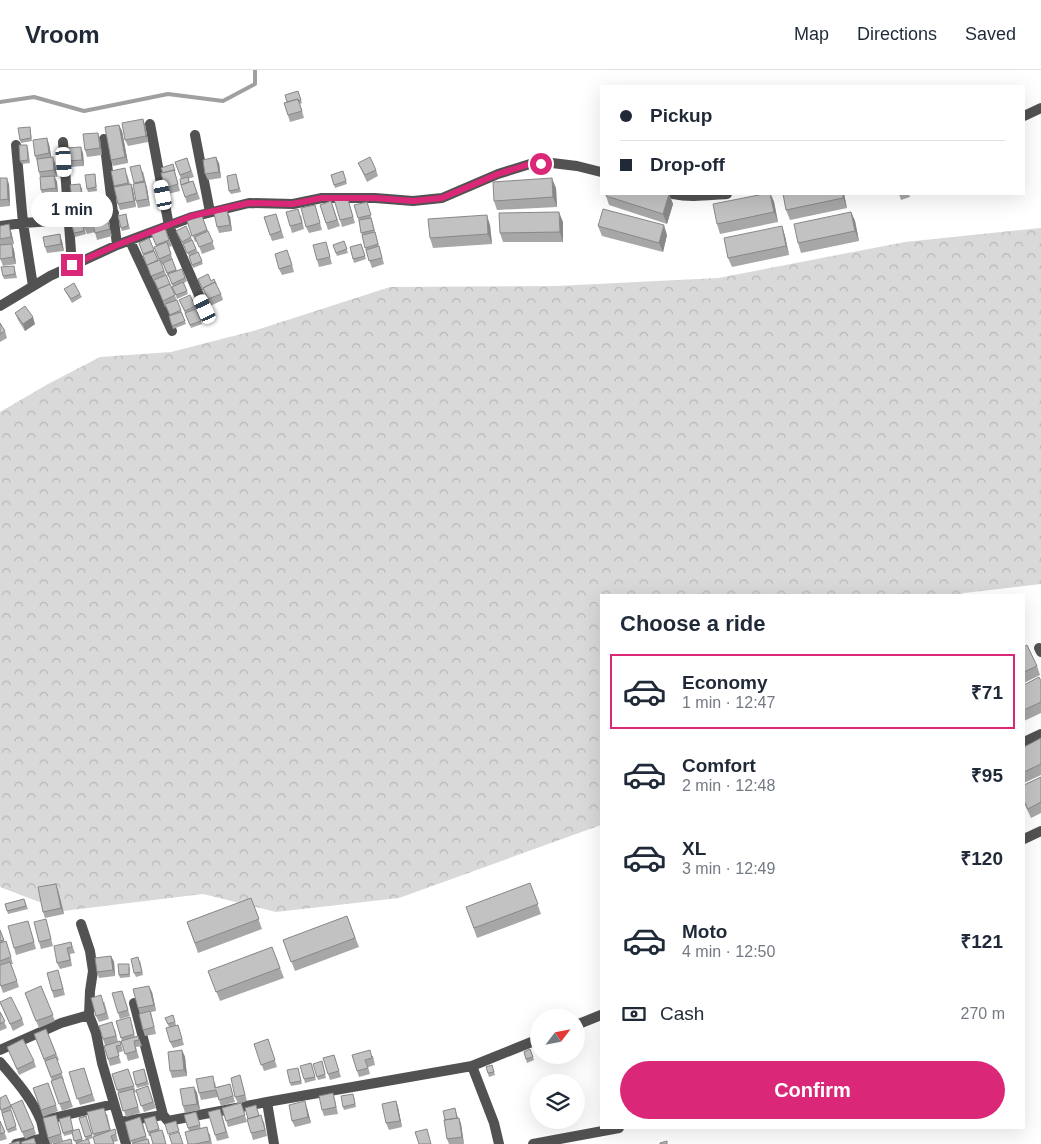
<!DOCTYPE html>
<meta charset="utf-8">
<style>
:root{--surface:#fff;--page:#f2f2f3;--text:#1f2937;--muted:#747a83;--line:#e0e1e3;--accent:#db2777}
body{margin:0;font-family:Helvetica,sans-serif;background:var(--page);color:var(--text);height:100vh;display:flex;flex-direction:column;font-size:19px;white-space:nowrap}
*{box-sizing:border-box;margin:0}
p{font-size:16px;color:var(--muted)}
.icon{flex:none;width:28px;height:28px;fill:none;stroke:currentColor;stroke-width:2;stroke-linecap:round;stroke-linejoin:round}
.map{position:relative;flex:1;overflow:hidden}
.panel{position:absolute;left:600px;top:524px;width:425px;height:535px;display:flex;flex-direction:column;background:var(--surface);border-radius:0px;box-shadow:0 5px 20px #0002}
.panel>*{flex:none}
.top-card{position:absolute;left:600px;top:15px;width:425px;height:110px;border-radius:0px;box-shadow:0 5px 20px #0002;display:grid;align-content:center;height:110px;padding:0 20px;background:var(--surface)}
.needle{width:32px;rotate:58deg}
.tools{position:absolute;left:530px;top:939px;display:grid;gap:10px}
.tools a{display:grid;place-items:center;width:55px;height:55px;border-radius:50%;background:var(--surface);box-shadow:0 5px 20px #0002;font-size:25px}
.end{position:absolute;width:22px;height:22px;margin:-11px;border:6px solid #db2777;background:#fff;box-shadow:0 0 0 2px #fff}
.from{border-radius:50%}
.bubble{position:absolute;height:35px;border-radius:18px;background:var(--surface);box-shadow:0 5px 20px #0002;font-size:16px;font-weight:800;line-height:35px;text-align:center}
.car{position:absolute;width:15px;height:30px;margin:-15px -8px;border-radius:6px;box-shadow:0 0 4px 1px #0007;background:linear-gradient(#fff 24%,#345 0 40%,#fff 0 76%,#345 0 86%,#fff 0)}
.top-card b{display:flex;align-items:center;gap:18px;height:48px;font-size:19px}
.top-card b+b{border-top:1px solid var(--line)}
.top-card i{width:12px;height:12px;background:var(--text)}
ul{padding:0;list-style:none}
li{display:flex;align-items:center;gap:15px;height:75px;margin:0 10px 8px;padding:0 10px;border:2px solid transparent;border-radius:0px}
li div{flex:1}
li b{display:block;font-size:19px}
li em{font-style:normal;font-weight:800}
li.active{border-color:var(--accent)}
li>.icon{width:45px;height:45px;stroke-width:1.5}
h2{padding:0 20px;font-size:22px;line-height:60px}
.pay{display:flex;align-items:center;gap:12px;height:55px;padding:0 20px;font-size:19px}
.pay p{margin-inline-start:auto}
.action{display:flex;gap:10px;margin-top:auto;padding:10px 20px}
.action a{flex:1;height:58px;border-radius:30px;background:var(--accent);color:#fff;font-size:20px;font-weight:800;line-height:58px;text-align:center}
header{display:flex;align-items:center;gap:30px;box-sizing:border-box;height:70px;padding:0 25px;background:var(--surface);border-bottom:1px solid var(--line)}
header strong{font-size:24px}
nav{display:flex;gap:28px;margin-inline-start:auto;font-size:18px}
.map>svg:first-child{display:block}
.forest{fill:url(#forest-crowns)}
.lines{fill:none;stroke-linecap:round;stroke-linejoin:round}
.stream{stroke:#a0a0a0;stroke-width:4}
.minor{stroke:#525252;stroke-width:10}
.tertiary{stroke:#525252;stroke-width:10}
.wall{fill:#a7a7a7}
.shaded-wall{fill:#888}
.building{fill:#c2c2c2;stroke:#888}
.route{stroke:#db2777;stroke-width:6}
</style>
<header>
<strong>Vroom</strong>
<nav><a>Map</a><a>Directions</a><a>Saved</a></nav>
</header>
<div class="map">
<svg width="1041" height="1074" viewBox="0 0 1041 1074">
<defs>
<pattern id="forest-crowns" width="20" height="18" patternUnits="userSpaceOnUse" patternTransform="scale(1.25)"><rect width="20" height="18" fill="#d9d9d9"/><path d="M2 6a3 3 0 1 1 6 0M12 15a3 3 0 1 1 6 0" fill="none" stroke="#b8b8b8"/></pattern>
</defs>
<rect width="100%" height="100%" fill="#fff"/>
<!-- forest -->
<path class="forest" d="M1041 158V514L964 523 958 525H601V755L399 828 276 842 203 824 63 841 0 817V342L48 314 100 287 171 282 253 261 390 217 556 216 718 208 905 172Z"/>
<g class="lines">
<!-- stream -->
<path class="stream" d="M0 32 34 27 84 41 168 24 223 31 255 14V0"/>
<!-- minor -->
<path class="minor" d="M1024 46 1041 38
M150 54 169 156 205 239
M195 65 210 142
M104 69 117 175
M63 72 72 195
M16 75 23 153 33 216
M673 124C691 128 709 125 727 124
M0 156 23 153 68 150 114 143
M130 171 172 261
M0 236 50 206 117 175 192 147 249 133 293 134 322 128H375L413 131 442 128 498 104 530 94 552 93 577 96 601 102
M1039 578 1041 582
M1024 672 1041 664
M1024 769 1041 761
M81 854 90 881 93 901 90 921 89 945 96 963 102 993 126 1074
M134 933 163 1045
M576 955 601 945
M0 980 61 953 89 945
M472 996 494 1053 499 1074
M44 1050 114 1034
M120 1052 163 1045 168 1051 267 1032
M16 1074 45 1068
M274 1074 267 1032 472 996 539 969
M533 1074 619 1058"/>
<!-- tertiary -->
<path class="tertiary" d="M0 992C15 1010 32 1028 41 1051 43 1058 44 1066 47 1074"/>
</g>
<!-- wall -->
<path class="wall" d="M298 21 302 33 300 34 304 48 290 52 284 33 287 32Z
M143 49 145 55 148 72 128 76 125 70Z
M119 55 122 61 128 93 113 96 111 90Z
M30 57 32 71 21 73 20 70Z
M100 69 102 85 87 87 85 80Z
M49 74 51 87 55 93 57 107H55L57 112 58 125 43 126 41 120 40 107 39 102 37 91 35 86Z
M27 75 28 78 30 93 22 94 20 91Z
M83 83 84 96 70 97 68 91Z
M187 88 194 107 188 109 190 112 193 111 200 129 187 133 181 115V109L175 92Z
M219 93 221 108 208 110 205 104Z
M358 93 376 100 378 106 367 112Z
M173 94 180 121 168 124 161 103H163Z
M143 101 147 118 150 136 138 138 136 131 134 114Z
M343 101 347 114 335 118 331 105Z
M95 104 97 121 88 122 87 119Z
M127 104 130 114H131L133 120 136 137 120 140 118 134 114 116Z
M0 108 9 114 10 136 0 137Z
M237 108 241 122 231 124 229 121Z
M82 117 83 130 73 131 72 128Z
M556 118 557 137 497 140 494 131Z
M669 124 673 134 667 154 609 135 606 126Z
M771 124 774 132 778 152 720 164 717 154Z
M783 124H844L847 138 790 150 786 140Z
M899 124H909L910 127 901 130Z
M347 126 355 153 342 157 340 150Z
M331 131 340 156 328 160 320 135Z
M367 132 384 194 372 198 365 178 358 148Z
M315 135 322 160 309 163 306 157Z
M227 141 230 147 232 161 219 163 217 157Z
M105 142 112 166 97 170 95 162 87 164 84 157Z
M851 142 855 151 859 171 801 183 798 173Z
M126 144 130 159 122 161 121 158Z
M276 144 284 168 272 171 264 147Z
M301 145 304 159 292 163 290 156Z
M202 146 215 179 202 184 197 171 195 172 187 151Z
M82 150 86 164 75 167 74 163Z
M563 152V172H503L500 163Z
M490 155 492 174 433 178 430 168Z
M0 156 11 161 14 174H12L14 180 16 194 3 196 0 188Z
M598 156 667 165 663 182 602 166Z
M782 156 785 166 789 185 732 197 728 188Z
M165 158 172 176 169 177 173 191 177 201 182 199 187 211 184 213 188 224 177 229 169 206 168 207 163 194 162 195 181 240 186 254 173 259 169 246H170L166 237H165L155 211 154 212 139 173 149 168 158 190H159L154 177 156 176 151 163Z
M177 164 191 167 203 194 193 198 189 186Z
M62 171 64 181 47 183 45 177Z
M344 171 348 183 337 186 333 175Z
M326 172 332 194 319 197 317 190Z
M361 174 366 189 354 193 350 177Z
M290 187 294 202 282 205 279 199Z
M14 196 17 208 4 209 3 206Z
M198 209 211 211 221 224 223 230 210 236Z
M64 219 80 224 82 227 72 233Z
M179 230 195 236 202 254 191 258 185 243Z
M15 243 35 254 25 261 18 250Z
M0 253 5 261 7 268 0 272Z
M1024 577 1037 596 1040 605 1024 613Z
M1041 611V643L1024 651V615Z
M1041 668V705L1024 713V677Z
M1041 707V743L1031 748 1024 733V715Z
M530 813 541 844 477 868 466 837Z
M58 820 64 844 45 848 43 842Z
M251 828 262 859 198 883 187 852Z
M24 829 28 839 8 844 5 834Z
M347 846 359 877 295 901 283 870Z
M46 849 53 876 41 879 39 872Z
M28 851 36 879 16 885 14 878Z
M0 860 4 871H6L13 894H11L19 917 3 923 0 914Z
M71 872 75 883 70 884 72 896 60 899 57 893Z
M272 877 284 908 220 931 208 901Z
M111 886 114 892 115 906 99 908 97 902Z
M140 890 143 905 136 907 134 903Z
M130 897V907L120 908 119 905Z
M60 906 65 925 54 928 52 921Z
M41 916 55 951 39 958 25 923Z
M122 921 130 946 120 949 118 943Z
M152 922 156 941 151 942 156 964 145 966 143 960 140 944 138 938Z
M104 931 109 949 99 952 96 946Z
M0 933 22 949 24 955 13 961Z
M0 942 7 958 0 961Z
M173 945 176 955H178L184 975 173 978 170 972 169 957 165 948Z
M116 951 132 954 135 967 138 966 142 976 136 977 139 988 128 991Z
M46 959 59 990 57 991 64 1010H63L73 1037 62 1041 51 1011H52L34 964Z
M115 959 118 972 120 971 123 981 118 983 121 993 110 996 108 989 105 975 103 969Z
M268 969 277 997 264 1001 254 974Z
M7 977 34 991 36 997 19 1005Z
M530 979 534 990 527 993 524 982Z
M182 980 185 987 187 1006 172 1008 170 1001Z
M334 985 341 1007 330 1010 328 1004Z
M352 985 373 986 375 995 368 997 370 1004 359 1007Z
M322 991 326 1008 318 1010 317 1007Z
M492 995 495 1005 489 1007 486 997Z
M312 996 316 1010 305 1013 304 1009Z
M84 998 95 1031 80 1035 69 1002Z
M298 998 302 1014 291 1016 290 1013Z
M128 999 136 1022 134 1023 140 1043 126 1047 112 1004Z
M144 999 149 1015 137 1018 136 1015Z
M215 1012 216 1017 230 1014 235 1032 221 1036 218 1027 201 1030 199 1023Z
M242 1012 247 1031 241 1033 247 1052 228 1057 222 1038 238 1033 235 1027Z
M48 1013 58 1041 43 1047 33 1018Z
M148 1016 156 1038 144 1042 136 1020Z
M194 1017 197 1023 200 1040 185 1043 183 1036Z
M333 1023 335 1030 338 1044 324 1046 322 1040Z
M6 1025 12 1039 5 1042 11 1040 17 1060 8 1063 0 1038Z
M354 1027 356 1037 344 1040 343 1037Z
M396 1031 398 1037 402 1057 389 1060 386 1053Z
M307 1038 311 1053 295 1057 292 1051Z
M455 1038 458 1048H459L461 1054 464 1074H449L447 1069Z
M13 1041 34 1058 36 1064 25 1069Z
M87 1042 107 1044 111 1061 115 1059 118 1071 114 1072 94 1067Z
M196 1042 201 1059 210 1064 212 1074H188L189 1061 184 1045Z
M56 1045 63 1071 50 1074 48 1068Z
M222 1045 229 1068 217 1071 215 1065Z
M86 1046 93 1068 76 1074 72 1064 64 1066 59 1049 74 1060 79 1059 83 1071 86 1070 79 1048Z
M155 1046 160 1061 162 1060 165 1067 149 1066 144 1049Z
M260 1046 264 1052 267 1066 253 1070 251 1063Z
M0 1051 7 1069 0 1071Z
M125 1052 143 1053 147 1069H148L150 1074H132Z"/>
<!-- shaded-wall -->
<path class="shaded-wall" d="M143 49 145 55 148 72 146 66Z
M119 55 122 61 128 93 125 87Z
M98 63 100 69 102 85 100 78Z
M47 68 49 74 52 90 49 83Z
M81 77 83 83 84 96 82 90Z
M53 87 55 93 57 107 54 100Z
M216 87 219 93 221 108 219 102Z
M140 95 147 118 150 136 148 129 145 113Z
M54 106 57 112 58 125 56 118Z
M7 108 9 114 10 136 8 129Z
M552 108 556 118 557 137 553 127Z
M131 114 133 120 136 137 134 131Z
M669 124 673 134 667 154 663 144Z
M770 124 774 132 778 152 774 142Z
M843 124H844L847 138 843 128Z
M227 141 230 147 232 161 230 155Z
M559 142 563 152V172L560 162Z
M851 142 855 151 859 171 855 161Z
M487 145 490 155 492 174 488 164Z
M9 154 11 161 14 174 11 167Z
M664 155 667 165 663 182 659 173Z
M782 156 785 166 789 185 786 176Z
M60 164 62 171 64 181 61 174Z
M12 174 14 180 16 194 13 187Z
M33 247 35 254 25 261 23 254Z
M56 814 58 820 64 844 61 838Z
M111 886 114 892 115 906 113 900Z
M149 916 152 922 156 941 154 935Z
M182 980 185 987 187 1006 184 1000Z
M194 1017 197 1023 200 1040 197 1034Z
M305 1031 307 1038 311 1053 308 1047Z
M396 1031 398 1037 402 1057 400 1051Z
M459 1048 461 1054 464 1074 462 1067Z"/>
<!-- building -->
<path class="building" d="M298 21 301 30 298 31V29L287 32 285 25Z
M298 29 302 41 288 45 284 33Z
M143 49 146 66 125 70 122 53Z
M119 55 125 87 111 90 105 57Z
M30 57 31 68 20 70 18 58Z
M98 63 100 78 85 80 83 64Z
M47 68 49 83 35 86 33 70Z
M19 75H27L28 90 20 91Z
M81 77 82 90 68 91 66 78Z
M53 87 54 100 39 102 37 89Z
M216 87 219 102 205 104 203 90Z
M370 87 376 100 365 105 358 93Z
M187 88 191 101 180 105 175 92Z
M173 94 175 101H174V100L163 103 161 98Z
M140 95 144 111 134 113 130 97Z
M125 98 128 113 114 116 111 101Z
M174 100 178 114 165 118 161 103Z
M343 101 346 111 334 115 331 105Z
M95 104 96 117 87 119 85 105Z
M236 104 239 119 229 121 227 106Z
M54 106 56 118 41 120 40 107Z
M188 107 189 112 181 115 180 109Z
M0 108H7L8 129 0 130Z
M552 108 553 127 494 131 493 112Z
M193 111 197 123 185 127 181 115Z
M145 112 148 129 136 131 133 114Z
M80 114 82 126 72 128 70 115Z
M131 114 134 131 118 134 114 117Z
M606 124H669L663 144 606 126Z
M764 124H770L774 142 717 154 713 134Z
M783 124H843V128L786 140Z
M347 126 353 147 340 150 334 129Z
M331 131 337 150 326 153 320 135Z
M367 132 371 145 358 148 354 135Z
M315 135 320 153 306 157 301 138Z
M298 139 302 153 290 156 286 142Z
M603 139 664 155 659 173 598 156Z
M227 141 230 155 217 157 214 143Z
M105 142 110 159 95 163 93 155 84 157 82 148Z
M559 142 560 162 500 163 499 143Z
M851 142 855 161 798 173 794 154Z
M126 144 128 156 121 158 118 146Z
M276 144 281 161 270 165 264 147Z
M487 145 488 164 430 168 428 149Z
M202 146 207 160 192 166 187 151Z
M371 148 374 160 361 163 359 150Z
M82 150 84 161 74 163 71 152Z
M9 154 11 167 0 169V156Z
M186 156 191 167 182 172 176 161Z
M782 156 786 176 728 188 724 168Z
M165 158 169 170 156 175 151 163Z
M208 161 213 172 199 177 195 167Z
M375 162 378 174 365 178 362 165Z
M60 164 61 174 45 177 43 167Z
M149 168 154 180 143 184 139 173Z
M192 170 196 179 187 183 183 174Z
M344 171 347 179 336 183 333 175Z
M167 172 171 184 159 189 154 177Z
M326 172 330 187 317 190 313 175Z
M12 174 13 187 0 189V175Z
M361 174 365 186 353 189 350 177Z
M379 176 382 188 369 191 366 180Z
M287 180 292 195 279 199 275 184Z
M154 181 158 190 147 195V196L143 185Z
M198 182 202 191 192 195 189 186Z
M172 189 176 200 167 203 163 193Z
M160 190 164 201 151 206 147 195Z
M14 196 15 204 3 206 1 197Z
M182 199 185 208 172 214 168 204Z
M208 204 211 211 214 209 216 214 215 212 203 218V220L198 209Z
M166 205 170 214 158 219 154 210Z
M183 212 187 221 176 225 172 217Z
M215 212 221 224 208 229 203 218Z
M74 213 80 224 71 229 64 219Z
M170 214 175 225 163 231 158 219Z
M190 225 195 236 185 241 179 230Z
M177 230 181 240 170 245 165 234Z
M25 236 33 247 23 254 15 243Z
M196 239 201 251 190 255 185 243Z
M181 242 185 251 172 256 169 246Z
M0 253 5 261 0 264Z
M1027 575 1037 596 1024 602V577Z
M1039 607 1041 611V632L1024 640V615Z
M1041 668V694L1024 702V677Z
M1041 707V732L1028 739 1024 731V715Z
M530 813 538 834 474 858 466 837Z
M56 814 61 838 43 842 38 817Z
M251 828 259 849 195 873 187 852Z
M24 829 26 836 7 841 5 834Z
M347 846 355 868 291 892 283 870Z
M46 849 51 869 39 872 34 852Z
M28 851 34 872 14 878 8 856Z
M0 860 4 870 0 871Z
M6 871 11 887 0 891V873Z
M71 872 72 877 67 878 70 890 57 893 54 876Z
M272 877 280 898 216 922 208 901Z
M111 886 113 900 97 902 95 888Z
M138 887 142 902 134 903 131 889Z
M10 892 17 911 1 916 0 914V895Z
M118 894H129V904L119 905Z
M58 900 63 919 52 921 47 903Z
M41 916 53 945 36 951 25 923Z
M149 916 154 935 138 938 133 919Z
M122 921 128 940 118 943 112 923Z
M101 925 106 943 96 946 91 928Z
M11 927 22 949 10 954 0 932Z
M150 941 154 957 143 960 139 944Z
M0 942 5 951 0 954Z
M173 945 175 952 168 954 165 948Z
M130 947 134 964 121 968 116 951Z
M112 952 116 966 103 969 99 956Z
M178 955 182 969 170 972 166 958Z
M46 959 56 984 44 989 34 964Z
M138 966 139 970 134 971 136 981 125 984 121 971Z
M23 969 34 991 17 999 7 977Z
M268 969 275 990 261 995 254 974Z
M120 971 121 975 116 976 119 986 108 989 104 976Z
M530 979 533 987 526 989 524 982Z
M182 980 184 1000 170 1001 168 982Z
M370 980 372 988 365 990 368 998 357 1001 352 985Z
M334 985 339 1001 328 1004 323 988Z
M56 987 62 1003 51 1007 45 991Z
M322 991 325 1004 317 1007 313 994Z
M311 993 315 1007 304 1009 300 996Z
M492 995 494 1002 488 1003 486 997Z
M84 998 92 1024 77 1029 69 1002Z
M298 998 301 1011 290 1013 287 1000Z
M128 999 134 1016 117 1020 112 1004Z
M144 999 147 1012 136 1015 133 1002Z
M240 1005 245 1025 235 1027 231 1008Z
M213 1006 215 1018 230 1014 233 1026 219 1030 216 1020 199 1023 196 1009Z
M62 1007 70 1031 59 1034 51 1011Z
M48 1013 56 1035 41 1040 33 1018Z
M148 1016 153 1032 141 1036 136 1020Z
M194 1017 197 1034 183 1036 180 1019Z
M133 1019 138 1037 123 1041 118 1023Z
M333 1023 336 1037 322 1040 319 1026Z
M353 1024 355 1034 343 1037 341 1026Z
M6 1025 11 1036 1 1040 0 1037V1028Z
M22 1030 34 1058 22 1062 11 1035Z
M305 1031 308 1047 292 1051 289 1035Z
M396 1031 400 1051 386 1053 382 1034Z
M241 1033 245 1045 226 1051 222 1038Z
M256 1035 259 1046 248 1049 245 1038Z
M104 1038 110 1060 93 1064 87 1042Z
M455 1038 457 1048 445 1050 443 1041Z
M220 1039 226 1062 215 1065 208 1042Z
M11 1040 16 1056 7 1060 2 1043Z
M196 1042 200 1055 188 1058 184 1045Z
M56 1045 61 1064 48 1068 43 1048Z
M261 1045 265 1060 251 1063 247 1049Z
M70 1046 73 1060 63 1063 59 1049Z
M86 1046 92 1065 85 1067 79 1048Z
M155 1046 159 1059 148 1062 144 1049Z
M140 1047 146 1066 130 1071 125 1052Z
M459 1048 462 1067 447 1069 444 1050Z
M0 1051 5 1062 0 1064Z
M176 1051 179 1061 168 1064 165 1054Z
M207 1057 210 1071 195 1074H188L185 1062Z
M79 1059 82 1069 74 1071 72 1061Z
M115 1059 116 1064 111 1066 114 1074H95L93 1067Z
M427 1059 431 1074H419L415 1062Z
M162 1060 166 1074H153L150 1063Z
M179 1062 183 1074H172L169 1065Z
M34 1068 36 1074H22L21 1072Z
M71 1069 72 1074H53Z
M88 1069 90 1074H77L76 1073Z
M148 1069 149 1074H133V1073Z
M19 1071 20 1074H9Z
M667 1071V1074H660V1073Z"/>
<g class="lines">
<!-- route -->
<path class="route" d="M72 195 117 175 192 146 249 133 292 134 322 128H375L413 131 442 128 498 104 530 94H541"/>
</g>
</svg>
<div class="tools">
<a><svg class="needle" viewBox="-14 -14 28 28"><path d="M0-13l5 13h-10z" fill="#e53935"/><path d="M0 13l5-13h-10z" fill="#747a83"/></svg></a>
<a><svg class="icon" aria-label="layers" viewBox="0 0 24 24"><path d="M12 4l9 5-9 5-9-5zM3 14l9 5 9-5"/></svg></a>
</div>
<i class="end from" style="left:541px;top:94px"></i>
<i class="end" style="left:72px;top:195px"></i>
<div class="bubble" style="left:31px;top:122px;width:82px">1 min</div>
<i class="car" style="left:64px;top:92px;rotate:176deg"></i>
<i class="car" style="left:163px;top:125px;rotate:349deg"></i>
<i class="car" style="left:205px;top:239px;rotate:335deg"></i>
<div class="top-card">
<b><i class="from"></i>Pickup</b>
<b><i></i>Drop-off</b>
</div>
<section class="panel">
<h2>Choose a ride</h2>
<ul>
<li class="active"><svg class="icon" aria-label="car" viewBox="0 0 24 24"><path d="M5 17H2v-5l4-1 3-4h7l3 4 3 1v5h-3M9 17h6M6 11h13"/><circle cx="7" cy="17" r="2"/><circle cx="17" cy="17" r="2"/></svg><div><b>Economy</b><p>1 min · 12:47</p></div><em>₹71</em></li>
<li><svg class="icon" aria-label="car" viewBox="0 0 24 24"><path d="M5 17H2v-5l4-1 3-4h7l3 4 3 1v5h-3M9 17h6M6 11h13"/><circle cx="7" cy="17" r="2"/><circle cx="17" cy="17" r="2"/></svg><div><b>Comfort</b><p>2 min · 12:48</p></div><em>₹95</em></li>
<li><svg class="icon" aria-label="car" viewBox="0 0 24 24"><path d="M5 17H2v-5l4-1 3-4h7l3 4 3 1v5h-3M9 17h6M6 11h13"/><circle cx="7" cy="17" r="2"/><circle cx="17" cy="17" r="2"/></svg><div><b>XL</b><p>3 min · 12:49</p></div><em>₹120</em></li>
<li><svg class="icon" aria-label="car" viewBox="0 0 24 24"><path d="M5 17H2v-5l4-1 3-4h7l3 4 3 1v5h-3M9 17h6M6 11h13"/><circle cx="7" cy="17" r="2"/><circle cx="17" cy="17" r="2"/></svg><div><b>Moto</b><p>4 min · 12:50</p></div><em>₹121</em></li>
</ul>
<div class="pay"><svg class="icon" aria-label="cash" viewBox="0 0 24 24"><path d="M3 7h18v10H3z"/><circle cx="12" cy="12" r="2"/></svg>Cash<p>270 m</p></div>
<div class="action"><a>Confirm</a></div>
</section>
</div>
